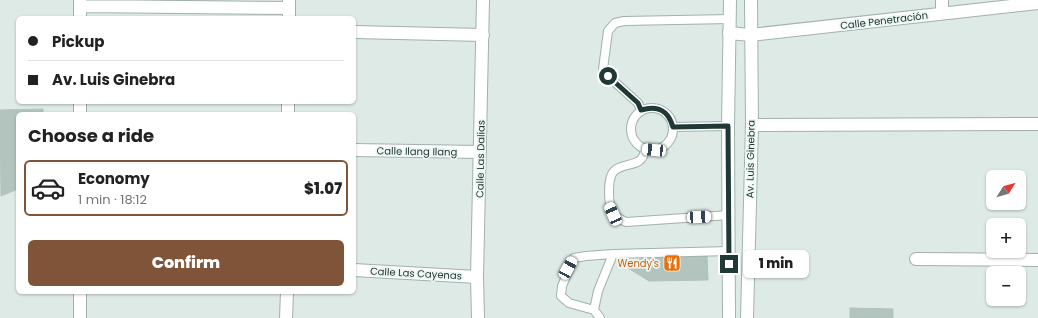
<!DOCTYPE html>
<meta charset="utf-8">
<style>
:root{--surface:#fff;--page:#f6f6f6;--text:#222;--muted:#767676;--line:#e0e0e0;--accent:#805438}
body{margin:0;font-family:Poppins,sans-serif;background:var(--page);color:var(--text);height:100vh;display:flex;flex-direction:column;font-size:15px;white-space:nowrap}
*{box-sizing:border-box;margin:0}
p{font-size:13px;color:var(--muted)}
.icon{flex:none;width:22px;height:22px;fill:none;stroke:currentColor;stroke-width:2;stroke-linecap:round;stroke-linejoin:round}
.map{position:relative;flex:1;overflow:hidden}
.side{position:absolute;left:16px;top:112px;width:340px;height:182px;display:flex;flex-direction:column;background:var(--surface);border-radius:6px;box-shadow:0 1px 3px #0004}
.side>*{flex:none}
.top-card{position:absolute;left:16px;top:16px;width:340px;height:88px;border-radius:6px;box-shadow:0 1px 3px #0004;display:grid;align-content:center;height:88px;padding:0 12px;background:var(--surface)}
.needle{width:26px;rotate:53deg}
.tools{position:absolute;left:986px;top:170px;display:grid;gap:8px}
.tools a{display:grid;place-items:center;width:40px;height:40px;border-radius:6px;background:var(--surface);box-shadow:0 1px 3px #0004;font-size:20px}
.end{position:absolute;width:18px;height:18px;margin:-9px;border:5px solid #203936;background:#fff;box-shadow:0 0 0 2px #fff}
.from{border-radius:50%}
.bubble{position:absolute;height:28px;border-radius:6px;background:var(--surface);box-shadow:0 1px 3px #0004;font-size:13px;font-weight:800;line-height:28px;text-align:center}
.car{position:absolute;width:12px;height:24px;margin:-12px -6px;border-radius:5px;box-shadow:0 0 3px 1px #0007;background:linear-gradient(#fff 24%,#345 0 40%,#fff 0 76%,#345 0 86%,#fff 0)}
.top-card b{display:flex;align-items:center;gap:14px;height:38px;font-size:15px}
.top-card b+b{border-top:1px solid var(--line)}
.top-card i{width:10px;height:10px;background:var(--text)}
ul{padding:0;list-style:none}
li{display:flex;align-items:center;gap:12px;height:56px;margin:0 8px 6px;padding:0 4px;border:2px solid transparent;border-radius:6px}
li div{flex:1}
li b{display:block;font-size:15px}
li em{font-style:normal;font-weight:800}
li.on{border-color:var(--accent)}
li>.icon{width:36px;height:36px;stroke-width:1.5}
h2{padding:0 12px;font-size:18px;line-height:48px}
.button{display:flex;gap:8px;margin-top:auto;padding:8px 12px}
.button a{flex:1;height:46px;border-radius:6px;background:var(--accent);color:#fff;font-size:16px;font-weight:800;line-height:46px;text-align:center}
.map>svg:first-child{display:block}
.building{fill:#b3c4bf;stroke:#b1c3be}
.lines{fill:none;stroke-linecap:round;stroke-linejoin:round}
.lane-casing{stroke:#a1b1ae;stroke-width:10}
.street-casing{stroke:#a1b1ae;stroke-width:14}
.secondary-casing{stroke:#9db5b0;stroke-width:14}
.lane{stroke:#fff;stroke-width:8}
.street{stroke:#fff;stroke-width:12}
.secondary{stroke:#fff;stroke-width:12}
.route{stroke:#203936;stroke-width:5}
.labels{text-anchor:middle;stroke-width:3.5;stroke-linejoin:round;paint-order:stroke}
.street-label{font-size:10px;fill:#203936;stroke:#eef6f3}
.food-label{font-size:10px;fill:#c56008;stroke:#eef6f3;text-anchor:end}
</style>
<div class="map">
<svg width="1038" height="318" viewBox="0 0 1038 318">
<rect width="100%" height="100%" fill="#deeae6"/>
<!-- building -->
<path class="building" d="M43 109V114H18V189L1 196 0 110Z
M707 255 708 280 649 281 628 268 643 257Z
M850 308 893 309V318H850Z"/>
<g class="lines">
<defs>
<path id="lane" d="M631 129a21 21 0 1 1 42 0a21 21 0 1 1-42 0Z
M641 110 638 103 608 76 603 69 608 31 615 23 624 21 730 19
M673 127 728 126
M645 150C642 169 624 161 614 171 607 178 608 205 613 213 615 217 622 220 626 222L729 215
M594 310 569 303 561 296 562 286 574 258 586 256 613 254
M600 318 594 310 598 291 613 254 729 251"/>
<path id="street" d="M942 0V13
M80 6 289 8
M80 18V0
M289 18V0
M354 32 483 35
M729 33 750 35 1038 3
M80 114V102
M288 114V102
M752 125 1038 124
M354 150 480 152
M916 259 1038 260
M354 270 477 277
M80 318V292
M286 318 287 292
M478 318 477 277 483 0"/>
<path id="secondary" d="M729 318 728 126 730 0
M747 318 752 125 751 0"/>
</defs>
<!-- lane casing -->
<use href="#lane" class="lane-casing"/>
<!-- street casing -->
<use href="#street" class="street-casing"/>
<!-- secondary casing -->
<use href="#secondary" class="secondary-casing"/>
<!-- lane -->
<use href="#lane" class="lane"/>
<!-- street -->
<use href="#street" class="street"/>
<!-- secondary -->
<use href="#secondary" class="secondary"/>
</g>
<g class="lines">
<!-- route -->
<path class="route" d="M608 76 638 103 641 110C658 105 668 110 673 127L728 126 729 264"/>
</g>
<!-- icons -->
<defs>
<symbol id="restaurant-square" viewBox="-11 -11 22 22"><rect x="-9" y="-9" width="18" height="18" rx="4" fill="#e8710a" stroke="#eef6f3"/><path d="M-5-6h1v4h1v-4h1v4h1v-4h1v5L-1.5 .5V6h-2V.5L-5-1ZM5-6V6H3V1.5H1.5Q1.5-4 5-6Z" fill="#fff"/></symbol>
</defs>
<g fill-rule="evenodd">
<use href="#restaurant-square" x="662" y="253" width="20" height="20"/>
</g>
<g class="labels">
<!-- street labels -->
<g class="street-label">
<text transform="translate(884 20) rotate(-7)" y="4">Calle Penetración</text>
<text transform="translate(417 151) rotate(1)" y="4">Calle Ilang Ilang</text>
<text transform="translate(480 159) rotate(-89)" y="4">Calle Las Dalias</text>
<text transform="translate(750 159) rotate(-89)" y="4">Av. Luis Ginebra</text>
<text transform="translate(416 273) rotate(3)" y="4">Calle Las Cayenas</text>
</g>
<!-- food labels -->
<g class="food-label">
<text x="659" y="267">Wendy's</text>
</g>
</g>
</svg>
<div class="tools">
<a><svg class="needle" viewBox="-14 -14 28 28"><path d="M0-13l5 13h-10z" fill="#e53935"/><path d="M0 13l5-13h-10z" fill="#767676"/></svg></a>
<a>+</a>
<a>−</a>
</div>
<i class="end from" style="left:608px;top:76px"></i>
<i class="end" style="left:729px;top:264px"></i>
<div class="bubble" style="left:743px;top:250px;width:66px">1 min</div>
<i class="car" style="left:654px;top:150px;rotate:275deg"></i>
<i class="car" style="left:613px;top:214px;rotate:336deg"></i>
<i class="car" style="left:699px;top:217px;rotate:87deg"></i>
<i class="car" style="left:568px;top:268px;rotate:29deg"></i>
<div class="top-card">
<b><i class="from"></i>Pickup</b>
<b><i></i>Av. Luis Ginebra</b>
</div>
<section class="side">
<h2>Choose a ride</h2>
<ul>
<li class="on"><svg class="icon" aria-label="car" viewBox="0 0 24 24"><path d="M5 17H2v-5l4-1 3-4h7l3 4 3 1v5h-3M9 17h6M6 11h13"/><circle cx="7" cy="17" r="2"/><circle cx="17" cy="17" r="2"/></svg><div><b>Economy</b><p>1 min · 18:12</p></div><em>$1.07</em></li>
</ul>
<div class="button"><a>Confirm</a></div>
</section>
</div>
